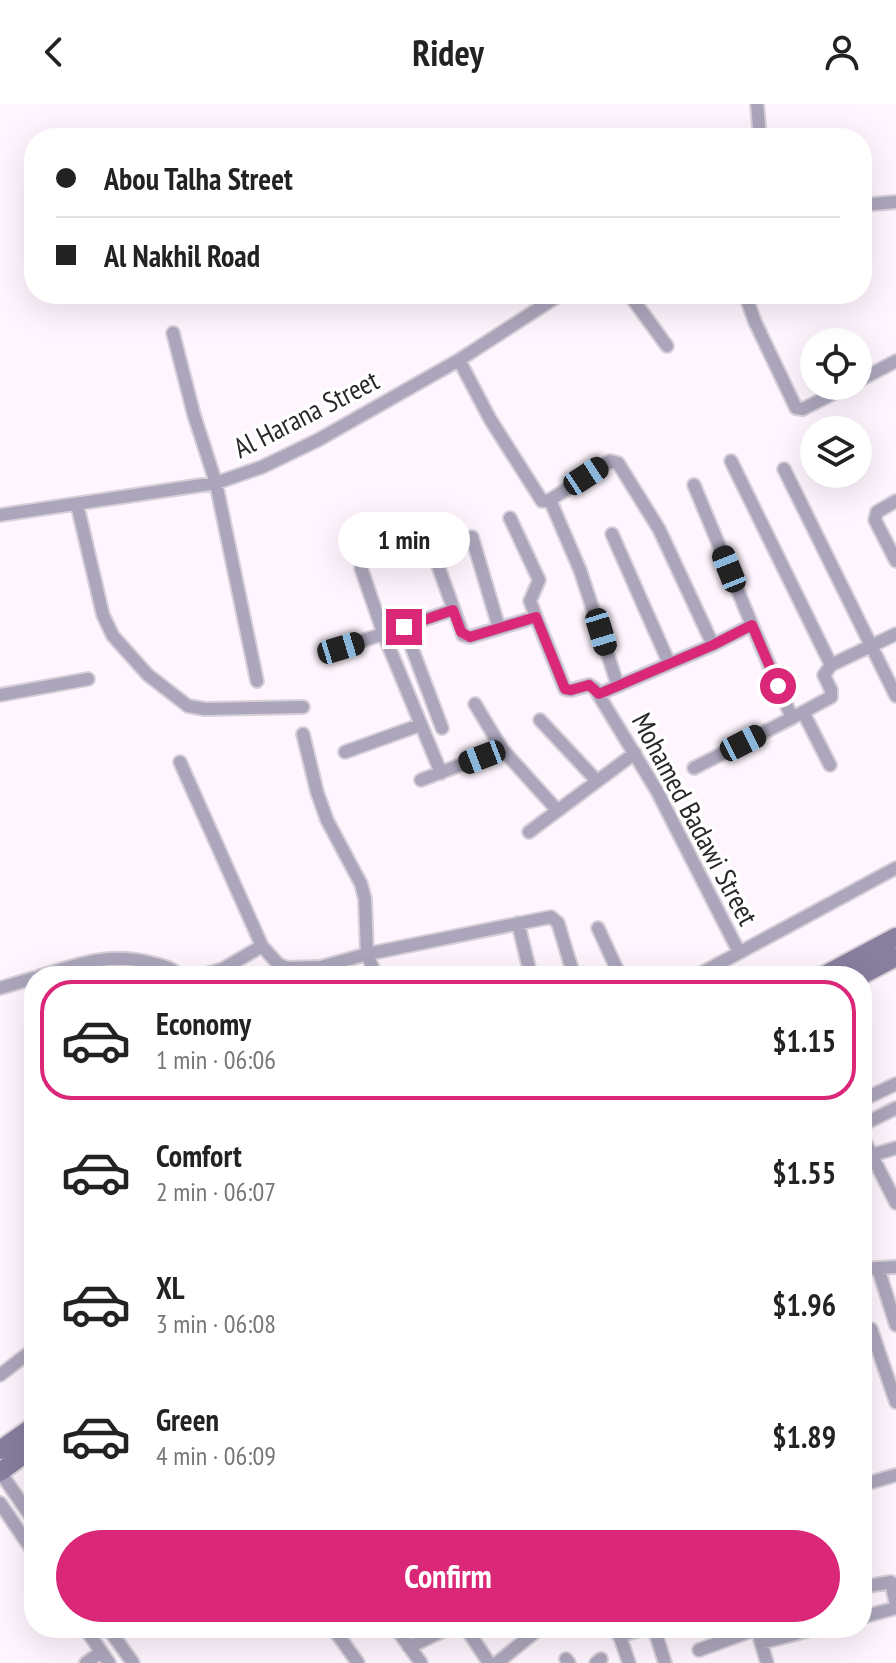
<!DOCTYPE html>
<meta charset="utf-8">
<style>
:root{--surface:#fff;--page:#f6f6f6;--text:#222;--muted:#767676;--line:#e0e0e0;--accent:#db2777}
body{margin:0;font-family:"PT Sans Narrow",sans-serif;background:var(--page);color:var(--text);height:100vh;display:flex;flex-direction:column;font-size:30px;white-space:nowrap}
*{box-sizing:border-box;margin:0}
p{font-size:26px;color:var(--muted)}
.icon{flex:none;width:44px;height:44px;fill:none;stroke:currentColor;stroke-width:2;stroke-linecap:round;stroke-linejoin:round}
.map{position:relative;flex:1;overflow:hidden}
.panel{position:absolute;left:24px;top:862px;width:848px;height:672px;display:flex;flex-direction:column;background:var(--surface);border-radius:32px;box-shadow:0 8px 32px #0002}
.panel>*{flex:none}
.guide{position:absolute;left:24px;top:24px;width:848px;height:176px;border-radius:32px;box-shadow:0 8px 32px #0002;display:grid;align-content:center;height:176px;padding:0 32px;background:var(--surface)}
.tools{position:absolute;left:800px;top:224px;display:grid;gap:16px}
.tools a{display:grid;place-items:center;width:72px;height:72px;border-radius:50%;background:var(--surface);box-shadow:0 8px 32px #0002;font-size:40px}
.end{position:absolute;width:36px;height:36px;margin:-18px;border:10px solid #db2777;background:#fff;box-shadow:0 0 0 4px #fff}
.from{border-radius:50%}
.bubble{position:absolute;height:56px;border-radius:28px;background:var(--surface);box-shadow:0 8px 32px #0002;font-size:26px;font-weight:600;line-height:56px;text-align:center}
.car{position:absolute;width:24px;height:48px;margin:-24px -12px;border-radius:10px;box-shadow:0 0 6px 2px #0007;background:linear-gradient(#222 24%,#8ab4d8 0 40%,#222 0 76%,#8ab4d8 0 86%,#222 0)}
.guide b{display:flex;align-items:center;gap:28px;height:76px;font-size:30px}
.guide b+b{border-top:2px solid var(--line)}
.guide i{width:20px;height:20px;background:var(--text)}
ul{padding:14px 0 0;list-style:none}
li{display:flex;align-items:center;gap:24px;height:120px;margin:0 16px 12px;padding:0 16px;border:4px solid transparent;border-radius:32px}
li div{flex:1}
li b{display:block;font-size:30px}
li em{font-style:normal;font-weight:600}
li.on{border-color:var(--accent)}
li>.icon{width:72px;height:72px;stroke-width:1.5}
.primary-button{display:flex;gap:16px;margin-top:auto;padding:16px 32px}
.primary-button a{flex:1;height:92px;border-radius:48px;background:var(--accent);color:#fff;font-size:32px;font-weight:600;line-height:92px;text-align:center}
header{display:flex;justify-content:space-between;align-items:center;height:104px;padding:0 32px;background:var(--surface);font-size:36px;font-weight:600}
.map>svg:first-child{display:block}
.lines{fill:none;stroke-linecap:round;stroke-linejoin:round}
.minor-casing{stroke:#d8d0d8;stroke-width:16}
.secondary-casing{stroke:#d8d0d8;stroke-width:22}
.minor{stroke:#aca6bc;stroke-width:12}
.secondary{stroke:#887e9e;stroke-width:18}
.route{stroke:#db2777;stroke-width:10}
.labels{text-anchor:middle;stroke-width:7;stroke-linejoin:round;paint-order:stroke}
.street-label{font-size:28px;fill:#2a262a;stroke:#fff}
</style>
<header><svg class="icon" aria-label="back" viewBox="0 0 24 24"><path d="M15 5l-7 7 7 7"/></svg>Ridey<svg class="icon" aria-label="person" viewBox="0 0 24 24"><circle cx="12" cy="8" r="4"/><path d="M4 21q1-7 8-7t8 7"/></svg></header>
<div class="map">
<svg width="896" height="1559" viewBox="0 0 896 1559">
<rect width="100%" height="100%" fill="#fef5fe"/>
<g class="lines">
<defs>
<path id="minor" d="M757 0 760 34
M862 101 896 98
M629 190 667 242
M745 190 755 218 796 304 803 305 848 282
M173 229 194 311 216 379 257 577
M459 256 490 315 542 397 550 396 610 357 618 359 659 425 713 541 752 521 792 614 831 593V586L824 571 831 561 896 530
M858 277 896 257
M731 357 831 561
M784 365 896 592
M694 381 752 521
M550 396 580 466 618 582
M896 397 877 408 875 416 896 457
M77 400 103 511 113 532 148 571 188 602 205 605 303 603
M0 411 216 379 262 363 318 336 459 256 561 190
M510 414 539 476 530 497 536 513
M612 430 669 559
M472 433 499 524
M437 459 463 531 470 533 536 513 565 585 571 586 589 581 595 585 657 687 739 848
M361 464 384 531 441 669
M404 523 442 624
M341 544 453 506
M599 590 713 541
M0 591 88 575
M475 600 502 645 557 706
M803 608 830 661
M540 616 597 677
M303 630 317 688 327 716 361 780 365 795 367 850 376 872
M345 648 420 621
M180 658 262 842 278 860 287 864 321 863 367 850 551 813 558 819 574 872
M694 664 792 614
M421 676 502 645
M529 728 635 649
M518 819 531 872
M598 824 620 872
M40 872C79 860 110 848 151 859 162 862 172 863 179 872
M200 872 223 865 262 842
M696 872 896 764
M0 884 34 874
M862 996 896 980
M862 1021 896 1004
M862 1032 896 1099
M872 1051 896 1044
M878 1164 896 1221
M862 1165 896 1163
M871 1225 896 1298
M0 1271 34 1245
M0 1368 34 1417
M862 1381 896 1371
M0 1399 34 1449
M862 1483 891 1478 896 1500
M862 1513 896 1504
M85 1524 109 1559
M108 1524 133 1559
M333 1524 358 1559
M396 1524 421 1559
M466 1524 489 1559
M617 1524 629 1559
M654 1524 665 1559
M619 1532 647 1524
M760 1535 767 1559
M761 1539 818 1524
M409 1543 449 1524
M699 1546 756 1525
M566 1555 569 1559
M86 1559 101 1548
M497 1559 540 1524
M596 1559 601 1555"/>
<path id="secondary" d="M823 872 896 833
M860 872 896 853
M0 1346 34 1322
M0 1368 34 1343"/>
</defs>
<!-- minor casing -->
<use href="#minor" class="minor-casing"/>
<!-- secondary casing -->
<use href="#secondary" class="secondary-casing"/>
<!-- minor -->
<use href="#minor" class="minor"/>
<!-- secondary -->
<use href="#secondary" class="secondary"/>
</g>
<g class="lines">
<!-- route -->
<path class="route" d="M404 523 453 506 461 528 470 533 536 513 565 585 571 586 589 581 599 590 713 541 752 521 778 582"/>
</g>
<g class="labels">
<!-- street labels -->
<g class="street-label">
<text transform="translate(306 310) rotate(-27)" y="10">Al Harana Street</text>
<text transform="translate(695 715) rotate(62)" y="10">Mohamed Badawi Street</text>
</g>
</g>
</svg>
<div class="tools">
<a><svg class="icon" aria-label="locate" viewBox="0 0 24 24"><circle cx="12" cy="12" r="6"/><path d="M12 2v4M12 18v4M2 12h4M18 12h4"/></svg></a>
<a><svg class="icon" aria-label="layers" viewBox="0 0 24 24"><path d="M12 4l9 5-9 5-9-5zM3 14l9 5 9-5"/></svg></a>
</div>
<i class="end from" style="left:778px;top:582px"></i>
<i class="end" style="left:404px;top:523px"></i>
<div class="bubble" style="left:338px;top:408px;width:132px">1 min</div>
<i class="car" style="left:586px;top:372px;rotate:57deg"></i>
<i class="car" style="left:729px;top:465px;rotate:338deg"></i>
<i class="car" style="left:601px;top:528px;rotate:163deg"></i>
<i class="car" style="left:341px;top:544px;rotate:73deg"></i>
<i class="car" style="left:743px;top:639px;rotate:63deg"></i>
<i class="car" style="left:482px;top:653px;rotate:249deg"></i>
<div class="guide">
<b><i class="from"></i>Abou Talha Street</b>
<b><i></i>Al Nakhil Road</b>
</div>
<section class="panel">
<ul>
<li class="on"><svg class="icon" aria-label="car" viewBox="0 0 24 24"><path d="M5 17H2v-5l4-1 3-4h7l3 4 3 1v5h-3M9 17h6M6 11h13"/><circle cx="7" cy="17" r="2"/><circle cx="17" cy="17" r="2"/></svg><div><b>Economy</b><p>1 min · 06:06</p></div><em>$1.15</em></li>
<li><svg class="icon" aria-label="car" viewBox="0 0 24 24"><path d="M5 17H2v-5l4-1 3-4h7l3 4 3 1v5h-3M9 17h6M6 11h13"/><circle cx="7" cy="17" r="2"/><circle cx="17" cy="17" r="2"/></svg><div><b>Comfort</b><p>2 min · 06:07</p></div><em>$1.55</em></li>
<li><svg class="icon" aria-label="car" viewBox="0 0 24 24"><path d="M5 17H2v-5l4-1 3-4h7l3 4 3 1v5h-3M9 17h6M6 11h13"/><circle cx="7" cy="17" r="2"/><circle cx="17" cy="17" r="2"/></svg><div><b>XL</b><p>3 min · 06:08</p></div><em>$1.96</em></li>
<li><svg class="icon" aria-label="car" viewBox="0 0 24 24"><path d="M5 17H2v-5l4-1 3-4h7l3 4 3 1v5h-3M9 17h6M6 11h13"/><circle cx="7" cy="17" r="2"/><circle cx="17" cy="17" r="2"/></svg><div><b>Green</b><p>4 min · 06:09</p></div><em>$1.89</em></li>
</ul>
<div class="primary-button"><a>Confirm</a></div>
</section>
</div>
